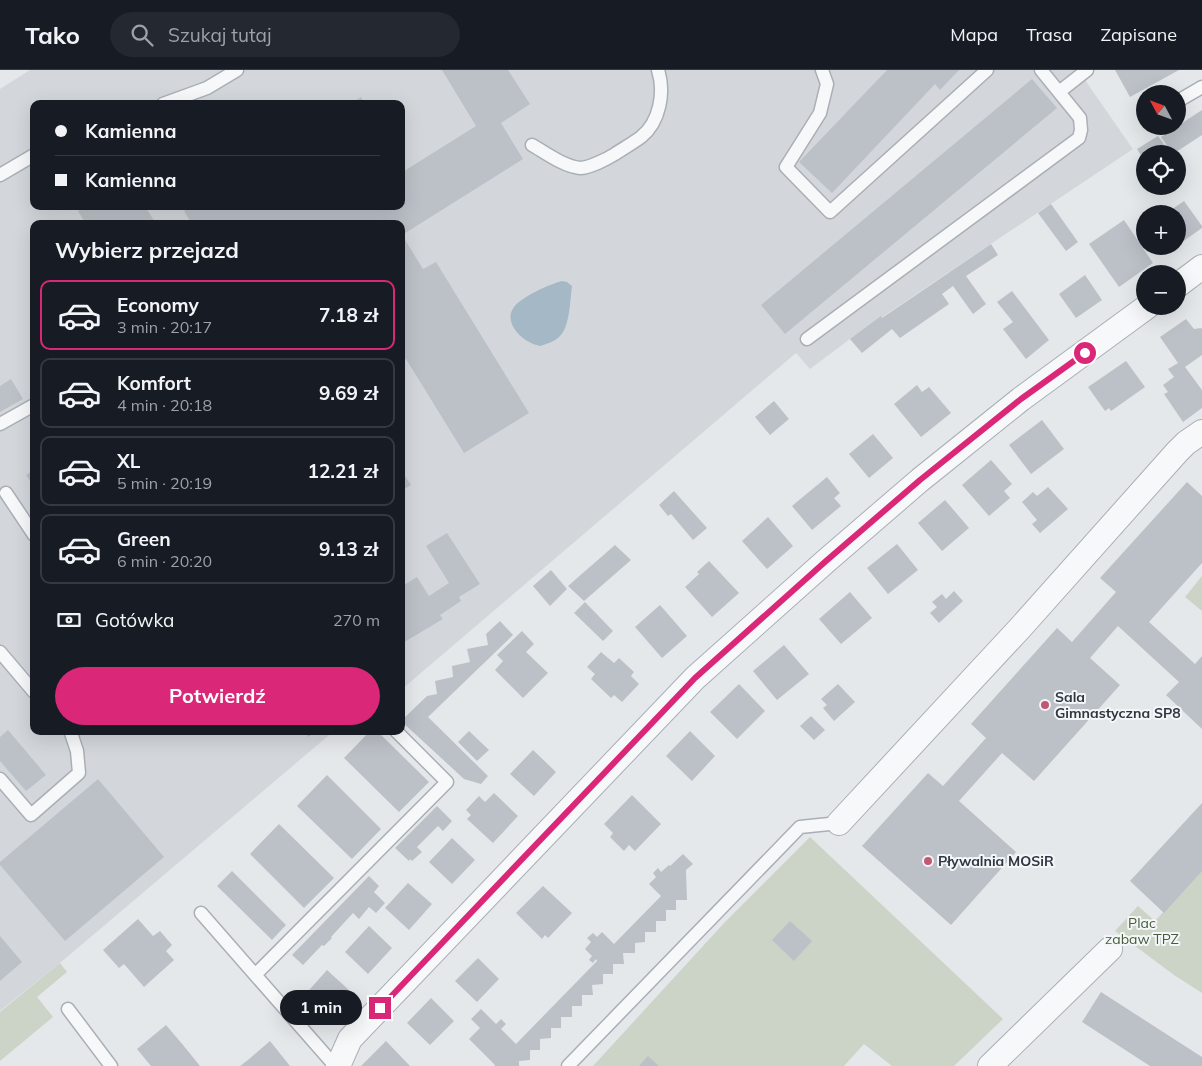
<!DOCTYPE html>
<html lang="pl">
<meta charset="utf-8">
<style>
:root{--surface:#171b24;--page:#242831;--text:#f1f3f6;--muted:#9ea1a6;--line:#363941;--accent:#db2777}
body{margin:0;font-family:Mulish,sans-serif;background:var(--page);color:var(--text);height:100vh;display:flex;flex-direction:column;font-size:19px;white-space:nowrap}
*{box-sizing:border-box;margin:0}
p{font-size:16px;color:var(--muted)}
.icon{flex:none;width:28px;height:28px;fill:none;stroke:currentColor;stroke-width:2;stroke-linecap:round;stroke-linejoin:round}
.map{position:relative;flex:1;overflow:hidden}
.panel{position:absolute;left:30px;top:150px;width:375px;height:515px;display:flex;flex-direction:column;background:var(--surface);border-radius:10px;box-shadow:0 5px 20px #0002}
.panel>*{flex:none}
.top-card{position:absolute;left:30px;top:30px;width:375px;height:110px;border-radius:10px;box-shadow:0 5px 20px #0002;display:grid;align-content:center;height:110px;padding:0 25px;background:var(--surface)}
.needle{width:32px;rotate:311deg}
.fabs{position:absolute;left:1136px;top:15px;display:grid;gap:10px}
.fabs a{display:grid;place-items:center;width:50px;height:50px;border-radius:50%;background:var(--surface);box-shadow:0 5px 20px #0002;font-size:25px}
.end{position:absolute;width:22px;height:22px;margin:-11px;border:6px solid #db2777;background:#fff;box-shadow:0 0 0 2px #fff}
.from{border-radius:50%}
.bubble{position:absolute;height:35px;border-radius:18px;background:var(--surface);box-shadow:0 5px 20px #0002;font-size:16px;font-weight:700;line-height:35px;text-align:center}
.top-card b{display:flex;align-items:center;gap:18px;height:48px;font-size:19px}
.top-card b+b{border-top:1px solid var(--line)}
.top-card i{width:12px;height:12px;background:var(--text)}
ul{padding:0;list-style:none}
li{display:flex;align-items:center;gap:15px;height:70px;margin:0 10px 8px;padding:0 15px;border:2px solid var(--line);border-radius:10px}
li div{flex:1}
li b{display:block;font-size:19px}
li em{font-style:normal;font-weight:700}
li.active{border-color:var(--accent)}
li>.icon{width:45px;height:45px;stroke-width:1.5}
h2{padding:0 25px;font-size:22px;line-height:60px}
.pay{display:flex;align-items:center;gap:12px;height:55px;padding:0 25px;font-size:19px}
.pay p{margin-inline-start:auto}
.primary-button{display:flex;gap:10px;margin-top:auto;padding:10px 25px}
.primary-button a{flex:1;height:58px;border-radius:30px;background:var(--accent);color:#fff;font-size:20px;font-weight:700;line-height:58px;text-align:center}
header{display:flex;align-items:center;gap:30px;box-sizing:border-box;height:70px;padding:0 25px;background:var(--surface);border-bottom:1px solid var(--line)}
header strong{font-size:24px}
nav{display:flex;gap:28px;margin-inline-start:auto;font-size:18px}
.search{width:350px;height:45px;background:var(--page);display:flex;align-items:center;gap:12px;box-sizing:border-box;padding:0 18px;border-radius:28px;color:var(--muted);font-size:19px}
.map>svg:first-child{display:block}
.built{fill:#d3d7dc;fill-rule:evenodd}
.green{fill:#cbd4c7}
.water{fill:#a4b8c6}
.building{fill:#bcc1c7}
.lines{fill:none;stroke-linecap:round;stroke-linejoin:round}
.lane-casing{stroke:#aaafb5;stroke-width:15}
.street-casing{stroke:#aaafb5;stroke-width:26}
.lane{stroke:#f7f8f9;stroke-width:12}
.street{stroke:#f7f8f9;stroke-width:24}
.route{stroke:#db2777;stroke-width:6}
.poi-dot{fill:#c15973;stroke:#f4f6f8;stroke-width:2}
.labels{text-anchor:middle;stroke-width:4;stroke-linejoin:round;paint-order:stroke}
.poi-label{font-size:14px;font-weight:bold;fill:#2e3742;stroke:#f4f6f8;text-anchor:start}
.park-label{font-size:14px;fill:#465c3d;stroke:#f4f6f8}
</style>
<header>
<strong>Tako</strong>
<div class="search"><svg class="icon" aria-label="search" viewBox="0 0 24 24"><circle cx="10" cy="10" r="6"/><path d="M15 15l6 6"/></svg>Szukaj tutaj</div>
<nav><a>Mapa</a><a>Trasa</a><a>Zapisane</a></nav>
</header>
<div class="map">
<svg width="1202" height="996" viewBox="0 0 1202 996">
<rect width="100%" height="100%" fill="#e5e8eb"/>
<!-- built -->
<path class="built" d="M30 0H1081L1087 13 1133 79 934 212 850 269 810 299 796 283 401 620V154H34V661H334L60 893 0 941V19ZM34 34H401V136H34Z"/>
<!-- green -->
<path class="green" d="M1202 506V541L1185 527Z
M810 767 1003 949 954 996H892L864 974 844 996H593L725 852Z
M1202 800V923L1174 905 1115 861 1138 836 1155 851Z
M60 893 67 902 37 927 53 947 0 991V942Z"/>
<!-- water -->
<path class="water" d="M562 211 567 212 572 216C570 230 570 258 559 267 554 272 546 274 540 276 537 275 532 274 529 272 517 266 504 250 514 237 521 227 550 214 562 211Z"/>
<!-- building -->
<path class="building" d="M442 0H508L530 34 501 53 523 89 402 165 423 199 436 192 529 343 464 383 406 289 401 292V154H192L184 141 191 136H401V103L476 56Z
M887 0H959L940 20 935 14 832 123 799 92Z
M1115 0H1179L1130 27Z
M1032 9 1057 38 785 264 761 235Z
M361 27 364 34H350Z
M1202 40V65L1173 84 1161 67Z
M1158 66 1171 84H1145V92L1137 79Z
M1178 93 1184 101 1178 105Z
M1184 131 1202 156V158L1178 175V144H1165Z
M1051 134 1078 172 1066 181 1038 143Z
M86 136H145L156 154H86L78 141Z
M1124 150 1153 193 1119 217 1089 174Z
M991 174 998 185 966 206 986 234 973 244 953 216 942 224 949 234 900 268 892 259 862 283 850 269 881 246 882 248Z
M1085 205 1102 230 1076 248 1059 224Z
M1012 221 1049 270 1026 289 1003 259 1013 252 997 232Z
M1186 249 1194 259 1201 258 1202 259V285L1185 297 1202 320V338L1183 352 1164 324 1168 322 1163 315 1174 307 1168 299 1178 293 1160 267Z
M1126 291 1145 317 1111 341 1109 338 1105 341 1088 317Z
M11 309 23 329 0 342V316Z
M917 315 922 322 929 317 951 343 921 367 894 334Z
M774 331 789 349 770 365 755 347Z
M1042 350 1064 379 1031 404 1009 375Z
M873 364 893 388 869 408 849 384Z
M991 390 1012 414 1004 421 1010 428 989 446 962 415Z
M34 400V417L26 405Z
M401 400 411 415 401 421Z
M827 407 840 423 834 428 841 436 812 460 792 436Z
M1187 412 1202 426V493L1149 552 1195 594 1202 586V659L1166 625 1179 612 1118 556 1090 588 1120 615 1034 711 1002 683 959 731 1016 782 951 855 862 776 928 703 943 716 986 668 971 654 1057 558 1072 572 1116 522 1100 508Z
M1048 417 1068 439 1040 463 1032 454 1037 450 1022 432 1033 422 1037 426Z
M674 421 707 458 693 470 671 444 668 446 659 435Z
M945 430 969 458 942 481 918 453Z
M768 447 793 476 767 499 742 471Z
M447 463 480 514 459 527 461 531 440 545 443 549 401 574V517L417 507 429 526 449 513 426 476Z
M897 474 918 500 888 524 867 498Z
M615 475 631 490 584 531 568 516Z
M709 491 739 523 712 547 685 517 699 504 697 502Z
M551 500 567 519 550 536 533 516Z
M954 521 963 531 939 553 930 543 937 537 932 532 942 524 946 529Z
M850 522 872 548 841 574 819 549Z
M585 532 613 561 603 571 574 543Z
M660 535 687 566 662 588 635 557Z
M500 551 513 565 428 647 488 706 481 714 464 709 401 651 427 626 437 624 435 611 453 607 452 596 470 592 467 579 488 575 486 564Z
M522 561 534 574 526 582 548 603 523 628 495 600 503 591 497 585Z
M784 575 809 604 777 630 753 601Z
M601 582 614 593 619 588 634 602 631 606 639 614 622 632 614 625 611 628 591 609 595 604 587 597Z
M739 614 765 641 737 669 710 642Z
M838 614 855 632 834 651 823 638 827 635 821 629Z
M811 646 825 660 814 670 800 656Z
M8 660 46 705 26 721 0 691V667Z
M305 661H318L308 667Z
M370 661H377L429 712 399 742 344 688Z
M469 661 489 680 477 691 458 672Z
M690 661 715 686 692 711 666 686Z
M533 680 556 702 534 726 510 704Z
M327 705 381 759 352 789 297 736Z
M98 709 164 787 65 871 0 795V792Z
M494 723 518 746 493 773 467 749 471 745 466 740 479 726 485 732Z
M632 725 661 754 635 781 629 775 624 781 610 767 613 763 604 754Z
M1202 733V801L1164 843 1130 811Z
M437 736 452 751 443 761 438 756 417 777 422 782 412 791 410 789 409 791 395 778Z
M279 754 334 808 304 838 250 784Z
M452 768 475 790 452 814 429 792Z
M683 784 693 794 686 800 687 830H676V840H666V851H656V862H645V872L635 873V883H623L624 894H613V904H603V914L592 915 593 925H582V936H572V947H561V958H551V968L540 969V980H530V990L519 991V996H494L495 995 469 969 480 958 471 949 481 939 496 954 501 949 506 954 501 959 516 974 597 891 596 889 593 893 589 890 592 886 585 879 591 872 587 868 593 863 597 867 602 862 614 874 661 826 649 814 656 807 653 803 658 798 661 802 669 795 670 796Z
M232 801 286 855 272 870 217 816Z
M369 806 379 816 374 822 385 833 376 843 369 837 359 849 353 843 331 867 332 868 324 876 322 875 303 895 292 885Z
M408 813 432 834 409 860 385 838Z
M543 816 572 843 548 868 545 865 542 869 516 843Z
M138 849 153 866 160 861 172 875 166 881 174 890 144 917 124 894 119 898 103 880Z
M790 851 812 871 794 891 772 870Z
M369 856 392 878 368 904 345 882Z
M0 866 22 892 0 911Z
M478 888 499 909 477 932 455 911Z
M327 900 350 921 326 948 303 927Z
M1101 922 1202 987V996H1150L1082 952Z
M431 928 454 951 430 975 407 953Z
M166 955 183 975 200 996H151L137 979Z
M270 971 290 996H240L248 990Z
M386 971 410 996H361Z
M648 986 659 996H639Z"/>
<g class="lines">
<defs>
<path id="lane" d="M822 0 827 14 820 43 786 97 830 142 987 0
M1059 22 1087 0
M1178 31 1202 17
M163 34 207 18 237 0
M532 75C546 83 563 96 580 98 589 98 607 89 615 84 624 78 633 73 641 67 660 52 665 22 658 0
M0 105 34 85
M807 269 1079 68 1081 60 1080 48 1041 0
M0 354 34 335
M6 423 34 465
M0 582 34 622
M0 709 31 745 79 703 77 681 71 663 70 661
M201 843 335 996
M255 905 447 712 396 661
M68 939 111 996
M568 996 800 757 839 753"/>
<path id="street" d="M1178 215 1202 197
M839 753 1021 557 1177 382 1186 373 1202 362
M338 996 350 969 695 608 826 491 920 410 1021 329 1148 236
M990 996 1110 879"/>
</defs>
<!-- lane casing -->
<use href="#lane" class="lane-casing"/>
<!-- street casing -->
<use href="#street" class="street-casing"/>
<!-- lane -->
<use href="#lane" class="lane"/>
<!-- street -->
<use href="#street" class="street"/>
</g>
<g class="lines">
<!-- route -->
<path class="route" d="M380 938 695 608 826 491 920 410 1021 329 1085 283"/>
</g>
<!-- markers -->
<g class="poi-dot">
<circle cx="1045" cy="635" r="5"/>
<circle cx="928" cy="791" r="5"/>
</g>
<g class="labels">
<!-- poi labels -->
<g class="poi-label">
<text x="1055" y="632">Sala<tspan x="1055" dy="16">Gimnastyczna SP8</tspan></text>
<text x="938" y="796">Pływalnia MOSiR</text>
</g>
<!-- park labels -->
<g class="park-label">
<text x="1142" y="858">Plac<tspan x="1142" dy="16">zabaw TPZ</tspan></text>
</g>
</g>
</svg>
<div class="fabs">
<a><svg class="needle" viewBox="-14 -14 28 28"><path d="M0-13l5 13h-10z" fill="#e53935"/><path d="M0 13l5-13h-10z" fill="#9ea1a6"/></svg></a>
<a><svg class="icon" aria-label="locate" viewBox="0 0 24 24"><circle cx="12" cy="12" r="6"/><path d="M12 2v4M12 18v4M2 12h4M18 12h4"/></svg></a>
<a>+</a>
<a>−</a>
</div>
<i class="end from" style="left:1085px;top:283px"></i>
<i class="end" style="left:380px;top:938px"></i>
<div class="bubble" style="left:280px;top:920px;width:82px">1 min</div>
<div class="top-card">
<b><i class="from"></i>Kamienna</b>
<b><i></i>Kamienna</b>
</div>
<section class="panel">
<h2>Wybierz przejazd</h2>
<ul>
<li class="active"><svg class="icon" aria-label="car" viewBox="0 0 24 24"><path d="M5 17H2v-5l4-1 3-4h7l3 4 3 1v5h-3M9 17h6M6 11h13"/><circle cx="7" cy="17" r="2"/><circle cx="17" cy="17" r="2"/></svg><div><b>Economy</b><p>3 min · 20:17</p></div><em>7.18 zł</em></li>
<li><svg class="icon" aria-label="car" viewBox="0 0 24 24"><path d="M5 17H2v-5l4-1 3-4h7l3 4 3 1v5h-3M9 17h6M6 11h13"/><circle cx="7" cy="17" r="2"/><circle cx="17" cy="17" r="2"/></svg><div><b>Komfort</b><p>4 min · 20:18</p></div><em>9.69 zł</em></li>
<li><svg class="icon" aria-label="car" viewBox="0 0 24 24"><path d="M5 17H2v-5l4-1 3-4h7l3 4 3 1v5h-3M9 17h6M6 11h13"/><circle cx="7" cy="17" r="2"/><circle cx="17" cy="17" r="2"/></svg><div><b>XL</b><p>5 min · 20:19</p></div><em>12.21 zł</em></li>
<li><svg class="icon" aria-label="car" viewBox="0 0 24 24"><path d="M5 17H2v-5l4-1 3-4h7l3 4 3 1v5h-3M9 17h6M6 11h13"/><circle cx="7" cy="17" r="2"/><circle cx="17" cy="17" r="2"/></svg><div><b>Green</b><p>6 min · 20:20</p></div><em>9.13 zł</em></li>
</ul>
<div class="pay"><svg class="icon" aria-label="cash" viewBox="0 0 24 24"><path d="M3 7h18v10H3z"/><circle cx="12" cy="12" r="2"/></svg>Gotówka<p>270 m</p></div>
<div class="primary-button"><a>Potwierdź</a></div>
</section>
</div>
